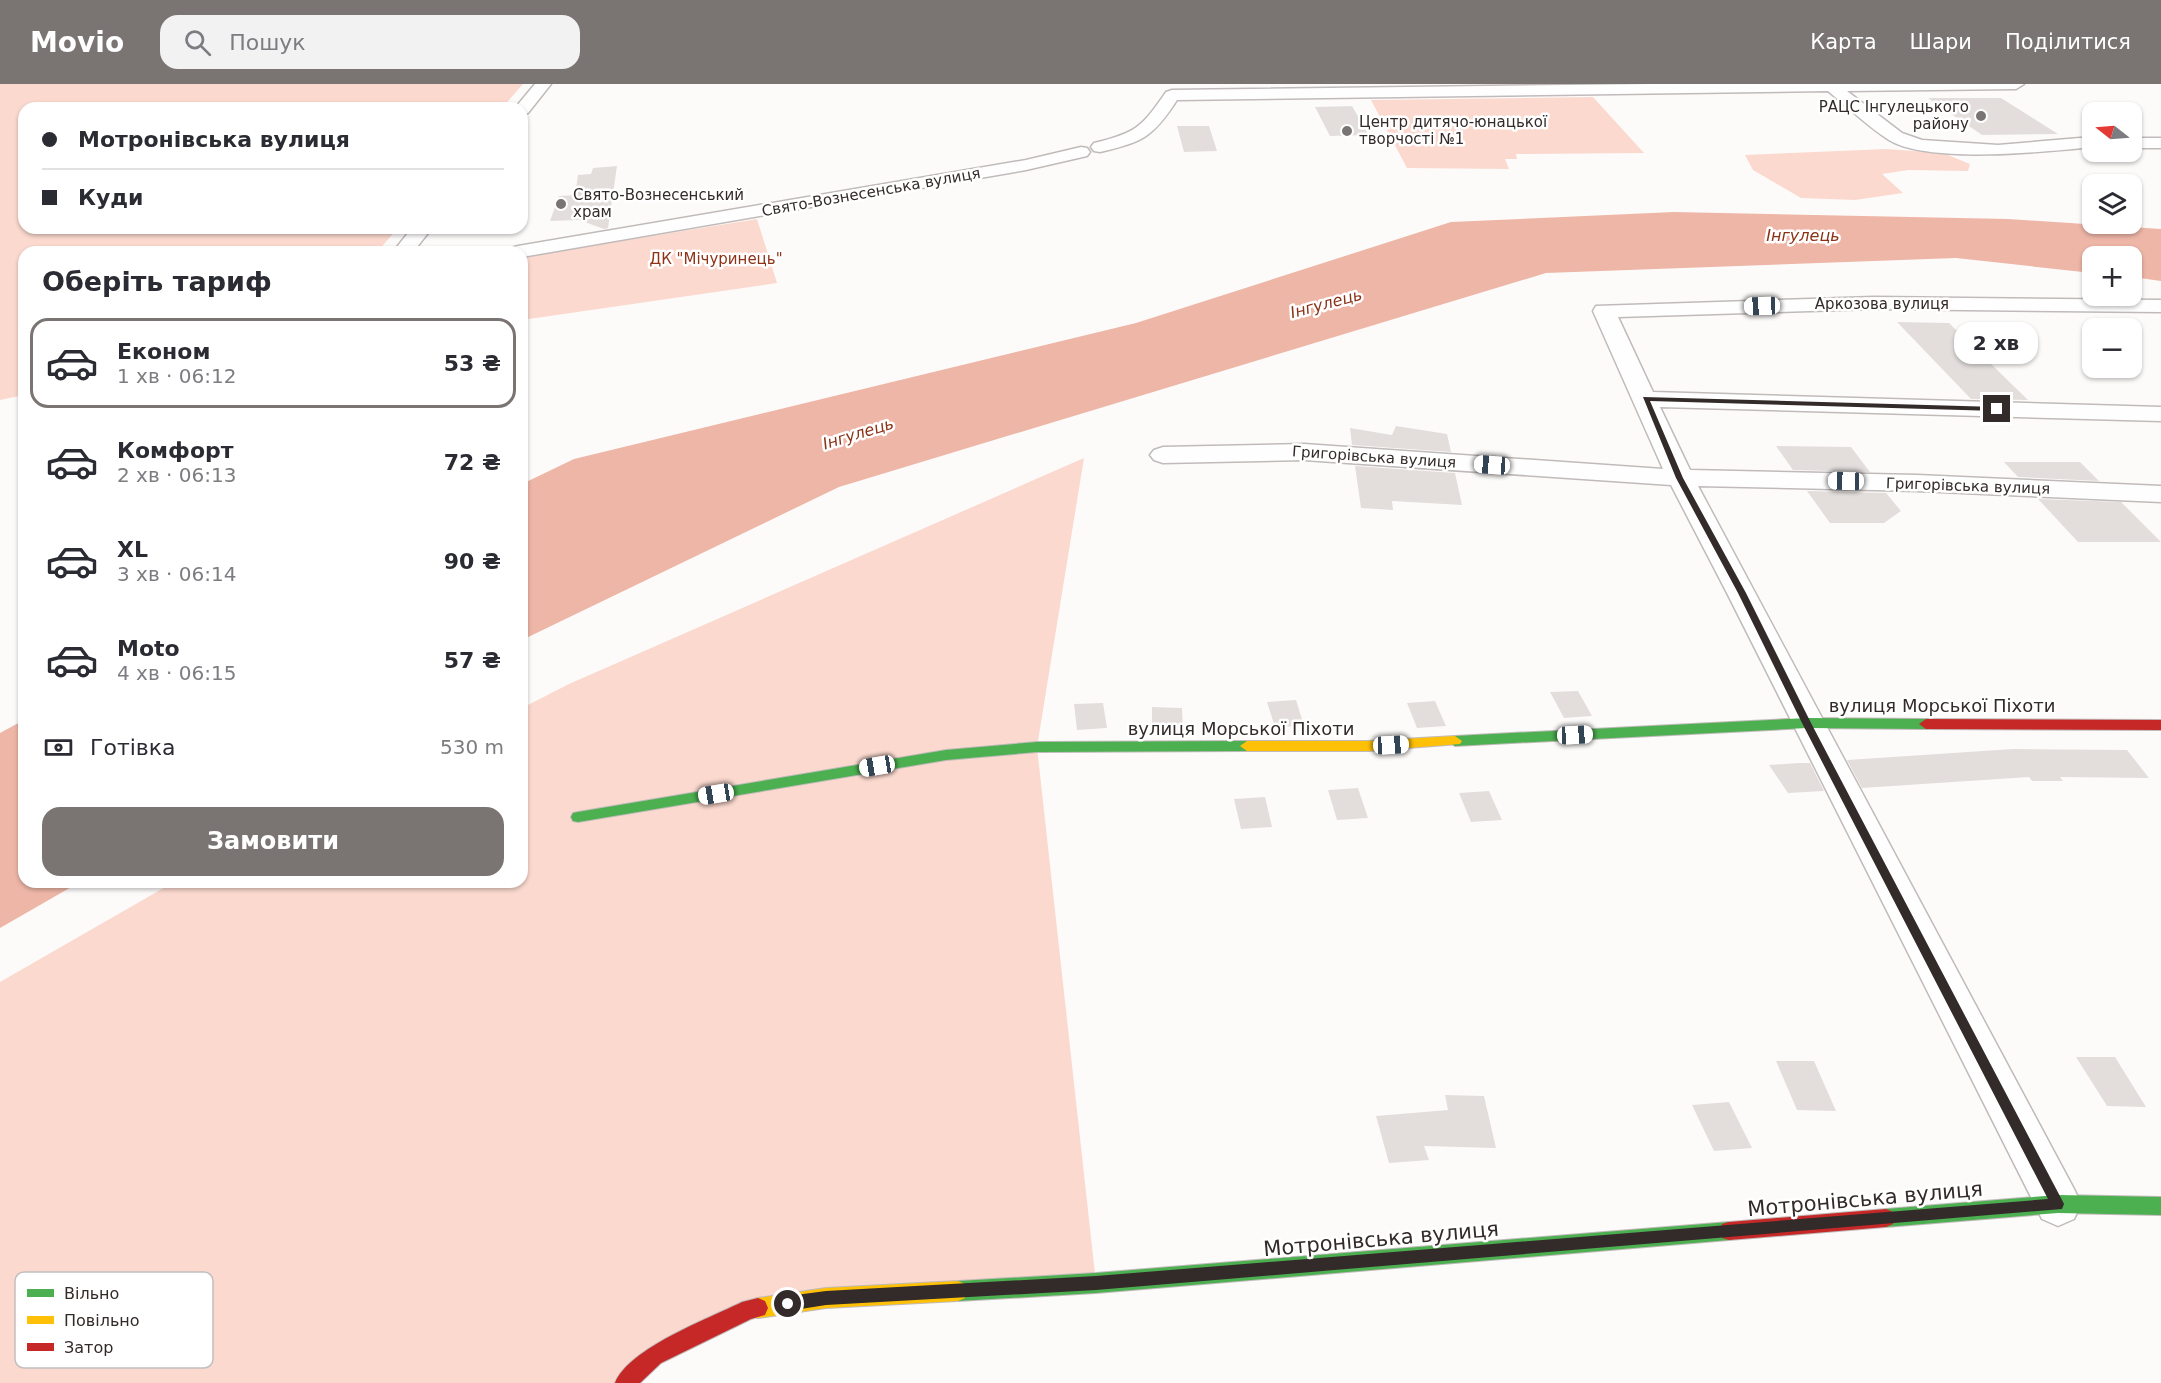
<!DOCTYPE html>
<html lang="uk">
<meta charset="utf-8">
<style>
:root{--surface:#fff;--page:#f2f2f3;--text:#2b2b33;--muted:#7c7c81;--line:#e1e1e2;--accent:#7a7472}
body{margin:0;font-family:"DejaVu Sans",sans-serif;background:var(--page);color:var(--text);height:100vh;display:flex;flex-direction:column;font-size:22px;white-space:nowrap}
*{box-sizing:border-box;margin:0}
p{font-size:20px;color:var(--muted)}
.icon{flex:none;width:33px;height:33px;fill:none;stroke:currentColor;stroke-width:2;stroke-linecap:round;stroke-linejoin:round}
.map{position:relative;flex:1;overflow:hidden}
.drawer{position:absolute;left:18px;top:162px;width:510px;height:642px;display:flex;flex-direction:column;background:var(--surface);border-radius:18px;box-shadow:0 2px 4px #0004}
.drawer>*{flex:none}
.hud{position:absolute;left:18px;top:18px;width:510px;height:132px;border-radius:18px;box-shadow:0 2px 4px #0004;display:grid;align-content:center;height:132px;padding:0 24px;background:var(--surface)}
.needle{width:39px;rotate:287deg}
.buttons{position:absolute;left:2082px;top:18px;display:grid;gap:12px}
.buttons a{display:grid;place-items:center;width:60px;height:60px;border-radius:12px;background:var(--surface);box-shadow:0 2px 4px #0004;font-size:30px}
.end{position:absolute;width:27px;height:27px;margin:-14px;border:8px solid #332b29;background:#fff;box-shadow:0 0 0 3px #fff}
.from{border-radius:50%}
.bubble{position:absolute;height:42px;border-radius:18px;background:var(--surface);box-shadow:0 2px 4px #0004;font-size:20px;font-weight:700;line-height:42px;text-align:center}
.car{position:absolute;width:18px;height:36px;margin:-18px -9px;border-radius:8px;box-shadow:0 0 4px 2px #0007;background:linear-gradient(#fff 24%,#345 0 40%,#fff 0 76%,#345 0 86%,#fff 0)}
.hud b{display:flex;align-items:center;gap:21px;height:57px;font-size:22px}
.hud b+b{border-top:2px solid var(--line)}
.hud i{width:15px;height:15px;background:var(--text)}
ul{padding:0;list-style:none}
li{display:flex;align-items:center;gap:18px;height:90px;margin:0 12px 9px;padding:0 12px;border:3px solid transparent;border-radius:18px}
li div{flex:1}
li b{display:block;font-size:22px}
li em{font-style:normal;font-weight:700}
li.selected{border-color:var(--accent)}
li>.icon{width:54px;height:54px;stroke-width:1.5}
h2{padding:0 24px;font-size:27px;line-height:72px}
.pay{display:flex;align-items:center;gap:15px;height:66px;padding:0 24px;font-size:22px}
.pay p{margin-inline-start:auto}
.action{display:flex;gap:12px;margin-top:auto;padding:12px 24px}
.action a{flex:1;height:69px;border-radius:18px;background:var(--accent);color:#fff;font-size:24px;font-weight:700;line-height:69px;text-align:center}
header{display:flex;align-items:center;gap:36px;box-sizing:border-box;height:84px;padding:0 30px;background:var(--accent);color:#fff}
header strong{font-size:28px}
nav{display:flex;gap:33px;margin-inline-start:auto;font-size:21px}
.search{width:420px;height:54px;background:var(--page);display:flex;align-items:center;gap:15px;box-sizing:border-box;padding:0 21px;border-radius:18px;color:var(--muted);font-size:22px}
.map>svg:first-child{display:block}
.green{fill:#fbd9cf}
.water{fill:#eeb6a7}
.building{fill:#e3dedc}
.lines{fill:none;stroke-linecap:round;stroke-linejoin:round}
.street-casing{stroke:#c0bbba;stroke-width:3}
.fast-casing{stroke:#c0bbba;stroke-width:2}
.slow-casing{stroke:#c0bbba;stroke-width:2}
.jam-casing{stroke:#c0bbba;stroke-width:2}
.street{fill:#fffefe;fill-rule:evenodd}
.fast{fill:#4caf50;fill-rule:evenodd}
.slow{fill:#ffc107;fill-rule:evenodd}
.jam{fill:#c62828;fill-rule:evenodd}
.route{fill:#332b29}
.poi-dot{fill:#7a7472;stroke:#fff;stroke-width:2}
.labels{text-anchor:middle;stroke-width:5;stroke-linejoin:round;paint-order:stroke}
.far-poi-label{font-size:15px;fill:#332b29;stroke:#fff;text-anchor:start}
.far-street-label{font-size:15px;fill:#332b29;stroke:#fff}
.far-park-label{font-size:15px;fill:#8e3318;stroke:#fff}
.far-water-label{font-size:16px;font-style:italic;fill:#8b3116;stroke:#fff}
.street-label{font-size:18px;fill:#332b29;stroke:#fff}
.near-street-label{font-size:21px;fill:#332b29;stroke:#fff}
.key{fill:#fff;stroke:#c2bfbf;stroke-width:1.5}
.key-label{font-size:16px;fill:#332b29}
</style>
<header>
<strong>Movio</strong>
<div class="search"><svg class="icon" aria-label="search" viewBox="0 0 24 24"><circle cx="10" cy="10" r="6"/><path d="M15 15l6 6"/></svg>Пошук</div>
<nav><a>Карта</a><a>Шари</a><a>Поділитися</a></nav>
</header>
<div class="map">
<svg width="2161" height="1299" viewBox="0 0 2161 1299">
<rect width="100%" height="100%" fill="#fdfbfa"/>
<!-- green -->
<path class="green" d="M0 0H523L502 24H24V144H398L377 168H24V311L0 316Z
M1593 13 1644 69 1516 70 1517 75H1505L1509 85 1407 84 1371 16Z
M1886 65 1943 69 1970 80 1968 87 1908 86 1882 90 1903 109 1855 116 1801 114 1753 86 1745 71Z
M757 135 777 199 522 236V173Z
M1084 374 1037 663 1096 1199 749 1225 625 1299H0V898L174 798H522V624L569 600Z"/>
<!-- water -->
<path class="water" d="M1674 128 2008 135 2161 145V197L2132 193V172H2092V189L1956 174 1546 189 839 403 522 556V400L574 375 1136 239 1451 138Z
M24 636V798H80L0 844V649Z"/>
<!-- building -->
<path class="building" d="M1928 14H2001L2058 50 1982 51Z
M1352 22 1369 51 1330 52 1315 23Z
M1177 42H1209L1217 67 1184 68Z
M617 82 608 144 604 145 579 136 550 137 559 112 575 111 578 91 591 90 593 84Z
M1897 238 1949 239 2028 316 1971 315Z
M1396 342 1447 350 1451 368 1352 361 1350 344 1392 351Z
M1776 362 1851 363 1870 388 1793 386Z
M2004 378H2080L2099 397 2018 393Z
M1355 382 1455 389 1462 421 1392 417 1393 426 1361 424Z
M1807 407 1886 409 1901 427 1884 439H1830Z
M2038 415 2121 418 2161 458H2078Z
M1578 607 1592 632 1564 634 1550 608Z
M1296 616 1304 642 1275 643 1267 618Z
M1435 617 1446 642 1417 644 1407 619Z
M1103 619 1107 644 1077 646 1074 620Z
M1152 623 1182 624 1183 648H1152Z
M2013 665 2127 666 2149 694 2060 693 2063 697H2032L2029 693 1862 704 1847 676Z
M1799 679H1810L1824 707 1788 709 1769 681Z
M1358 704 1368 734 1337 736 1328 706Z
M1489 707 1502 736 1471 738 1459 709Z
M1265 713 1272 743 1241 745 1234 715Z
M2076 973H2115L2146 1023 2107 1022Z
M1776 977H1814L1836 1027 1797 1026Z
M1445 1011 1484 1012 1496 1064 1424 1062 1429 1076 1389 1079 1376 1032 1448 1026Z
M1729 1018 1752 1064 1714 1067 1692 1021Z"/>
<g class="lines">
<defs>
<path id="street" d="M535 0H551L528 29 522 31V24H515Z
M1652 0H2024L2016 5 1847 7 1902 49 1922 56 1998 61 2092 53V63C2045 68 1928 80 1889 56 1867 42 1848 23 1828 7L1177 16C1153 53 1143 58 1100 68L1094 67 1091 63 1094 59C1136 49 1142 43 1166 8L1172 6Z
M2132 54H2161V64H2132Z
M1081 63 1087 64 1090 68 1087 72 1026 86 522 173V168H508L511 164 518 162 1026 76Z
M412 144H432L413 168H393Z
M1874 213 2161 216V228L1874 225 1618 233 1653 308 2161 323V337L1660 323 1690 386 1917 391 2161 402V418L1917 407 1698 402 2074 1105 2081 1120 2074 1135 2058 1142 2042 1135 1727 509 1671 401 1304 376 1163 379 1154 376 1150 371 1154 366 1163 363 1304 360 1663 385 1593 227 1596 222Z"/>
<path id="fast" d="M1807 634 1926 635 1933 640 1926 645 1807 644 1455 662 1448 657 1455 652Z
M1247 657 1254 662 1247 667 1037 668 946 676 578 738 573 737 571 733 573 729 578 728 946 666 1037 658Z
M2058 1111 2161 1113V1131L2058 1129 1886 1143 1879 1140 1877 1134 1879 1128 1886 1125Z
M1729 1138 1736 1140 1738 1147 1736 1154 1729 1156 1096 1209 958 1217 951 1214 948 1207 951 1200 958 1197 1096 1189Z"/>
<path id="slow" d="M1455 652 1462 657 1460 660 1368 667H1247L1240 662 1247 657H1368Z
M958 1197 965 1200 968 1207 965 1214 958 1217 826 1224 758 1234 751 1231 748 1224 751 1217 758 1214 826 1204Z"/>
<path id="jam" d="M1926 635 2161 636V646L1926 645 1919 640Z
M1886 1125 1893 1128 1895 1134 1893 1140 1886 1143 1729 1156 1722 1154 1720 1147 1722 1140 1729 1138Z
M758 1214 765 1217 768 1224 765 1231 751 1235 661 1279 640 1299H615C629 1264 708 1235 742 1218Z"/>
</defs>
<!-- street casing -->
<use href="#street" class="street-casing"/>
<!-- fast casing -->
<use href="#fast" class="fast-casing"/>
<!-- slow casing -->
<use href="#slow" class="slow-casing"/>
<!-- jam casing -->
<use href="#jam" class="jam-casing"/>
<!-- street -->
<use href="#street" class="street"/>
<!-- fast -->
<use href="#fast" class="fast"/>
<!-- slow -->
<use href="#slow" class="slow"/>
<!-- jam -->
<use href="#jam" class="jam"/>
</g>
<!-- route -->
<path class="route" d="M1643 313 1997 323 2001 325 1997 327 1650 317 1683 394 1746 509 1811 639 2062 1116 2064 1120 2062 1125 1096 1206 826 1221 788 1227 782 1225 780 1220 782 1214 788 1212 826 1207 1096 1192 2048 1115 1802 639 1738 509 1676 394Z"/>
<!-- markers -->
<g class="poi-dot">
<circle cx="1981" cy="32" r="6"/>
<circle cx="1347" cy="47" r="6"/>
<circle cx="561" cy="120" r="6"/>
</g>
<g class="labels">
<!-- far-poi labels -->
<g class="far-poi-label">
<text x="1969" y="28" text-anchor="end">РАЦС Інгулецького<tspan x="1969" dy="17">району</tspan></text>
<text x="1359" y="43">Центр дитячо-юнацької<tspan x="1359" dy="17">творчості №1</tspan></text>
<text x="573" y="116">Свято-Вознесенський<tspan x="573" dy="17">храм</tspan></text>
</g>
<!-- far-street labels -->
<g class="far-street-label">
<text transform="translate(871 108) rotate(-10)" y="5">Свято-Вознесенська вулиця</text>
<text x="1882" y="225">Аркозова вулиця</text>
<text transform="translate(1374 373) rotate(4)" y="5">Григорівська вулиця</text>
<text transform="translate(1968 402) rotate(2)" y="5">Григорівська вулиця</text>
</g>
<!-- far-park labels -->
<g class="far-park-label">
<text x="716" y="180">ДК "Мічуринець"</text>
</g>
<!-- far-water labels -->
<g class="far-water-label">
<text x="1803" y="157">Інгулець</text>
<text transform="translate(1326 219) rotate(-15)" y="6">Інгулець</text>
<text transform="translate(858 349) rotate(-17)" y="6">Інгулець</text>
</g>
<!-- street labels -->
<g class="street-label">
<text x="1942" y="628">вулиця Морської Піхоти</text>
<text x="1241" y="651">вулиця Морської Піхоти</text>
</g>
<!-- near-street labels -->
<g class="near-street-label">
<text transform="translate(1865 1115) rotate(-5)" y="7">Мотронівська вулиця</text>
<text transform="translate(1381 1155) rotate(-5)" y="7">Мотронівська вулиця</text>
</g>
</g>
<!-- legend -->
<rect x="15" y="1188" width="198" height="96" rx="9" class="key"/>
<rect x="27" y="1205" width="27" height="8" fill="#4caf50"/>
<rect x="27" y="1232" width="27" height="8" fill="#ffc107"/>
<rect x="27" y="1259" width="27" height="8" fill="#c62828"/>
<g class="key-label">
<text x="64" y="1215">Вільно</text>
<text x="64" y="1242">Повільно</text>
<text x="64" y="1269">Затор</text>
</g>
</svg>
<div class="buttons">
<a><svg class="needle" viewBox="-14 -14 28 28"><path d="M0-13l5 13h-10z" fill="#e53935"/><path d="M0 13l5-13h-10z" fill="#7c7c81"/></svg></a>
<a><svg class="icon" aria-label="layers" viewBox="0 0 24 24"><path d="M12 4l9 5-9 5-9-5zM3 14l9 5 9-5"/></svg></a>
<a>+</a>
<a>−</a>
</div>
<i class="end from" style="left:788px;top:1220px"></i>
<i class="end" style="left:1997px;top:325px"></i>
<div class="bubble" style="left:1954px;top:238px;width:84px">2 хв</div>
<i class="car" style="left:1762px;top:222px;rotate:268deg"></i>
<i class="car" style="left:1492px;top:381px;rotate:274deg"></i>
<i class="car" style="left:1846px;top:397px;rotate:271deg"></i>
<i class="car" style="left:1575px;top:651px;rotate:87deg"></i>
<i class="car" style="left:1391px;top:661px;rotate:87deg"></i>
<i class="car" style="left:877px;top:682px;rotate:260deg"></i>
<i class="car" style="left:716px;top:710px;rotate:261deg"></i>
<div class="hud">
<b><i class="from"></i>Мотронівська вулиця</b>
<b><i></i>Куди</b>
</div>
<section class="drawer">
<h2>Оберіть тариф</h2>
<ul>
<li class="selected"><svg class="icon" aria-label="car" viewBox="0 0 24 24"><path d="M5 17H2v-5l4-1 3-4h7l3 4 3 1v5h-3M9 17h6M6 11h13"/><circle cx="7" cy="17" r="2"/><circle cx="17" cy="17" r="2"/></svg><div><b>Економ</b><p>1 хв · 06:12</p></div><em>53 ₴</em></li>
<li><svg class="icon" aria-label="car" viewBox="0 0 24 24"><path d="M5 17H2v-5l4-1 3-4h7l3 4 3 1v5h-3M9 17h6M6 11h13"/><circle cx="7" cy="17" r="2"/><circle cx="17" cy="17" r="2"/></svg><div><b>Комфорт</b><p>2 хв · 06:13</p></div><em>72 ₴</em></li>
<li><svg class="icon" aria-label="car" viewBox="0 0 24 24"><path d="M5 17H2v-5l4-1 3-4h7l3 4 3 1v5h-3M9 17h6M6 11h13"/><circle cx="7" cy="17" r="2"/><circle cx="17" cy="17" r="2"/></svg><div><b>XL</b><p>3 хв · 06:14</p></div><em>90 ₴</em></li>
<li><svg class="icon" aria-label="car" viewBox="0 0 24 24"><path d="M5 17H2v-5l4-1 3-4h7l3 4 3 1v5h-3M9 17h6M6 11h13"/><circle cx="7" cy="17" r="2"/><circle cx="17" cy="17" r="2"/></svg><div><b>Moto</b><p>4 хв · 06:15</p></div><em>57 ₴</em></li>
</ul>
<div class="pay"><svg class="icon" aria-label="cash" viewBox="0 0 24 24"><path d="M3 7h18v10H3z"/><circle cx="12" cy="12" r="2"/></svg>Готівка<p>530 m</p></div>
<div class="action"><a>Замовити</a></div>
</section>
</div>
